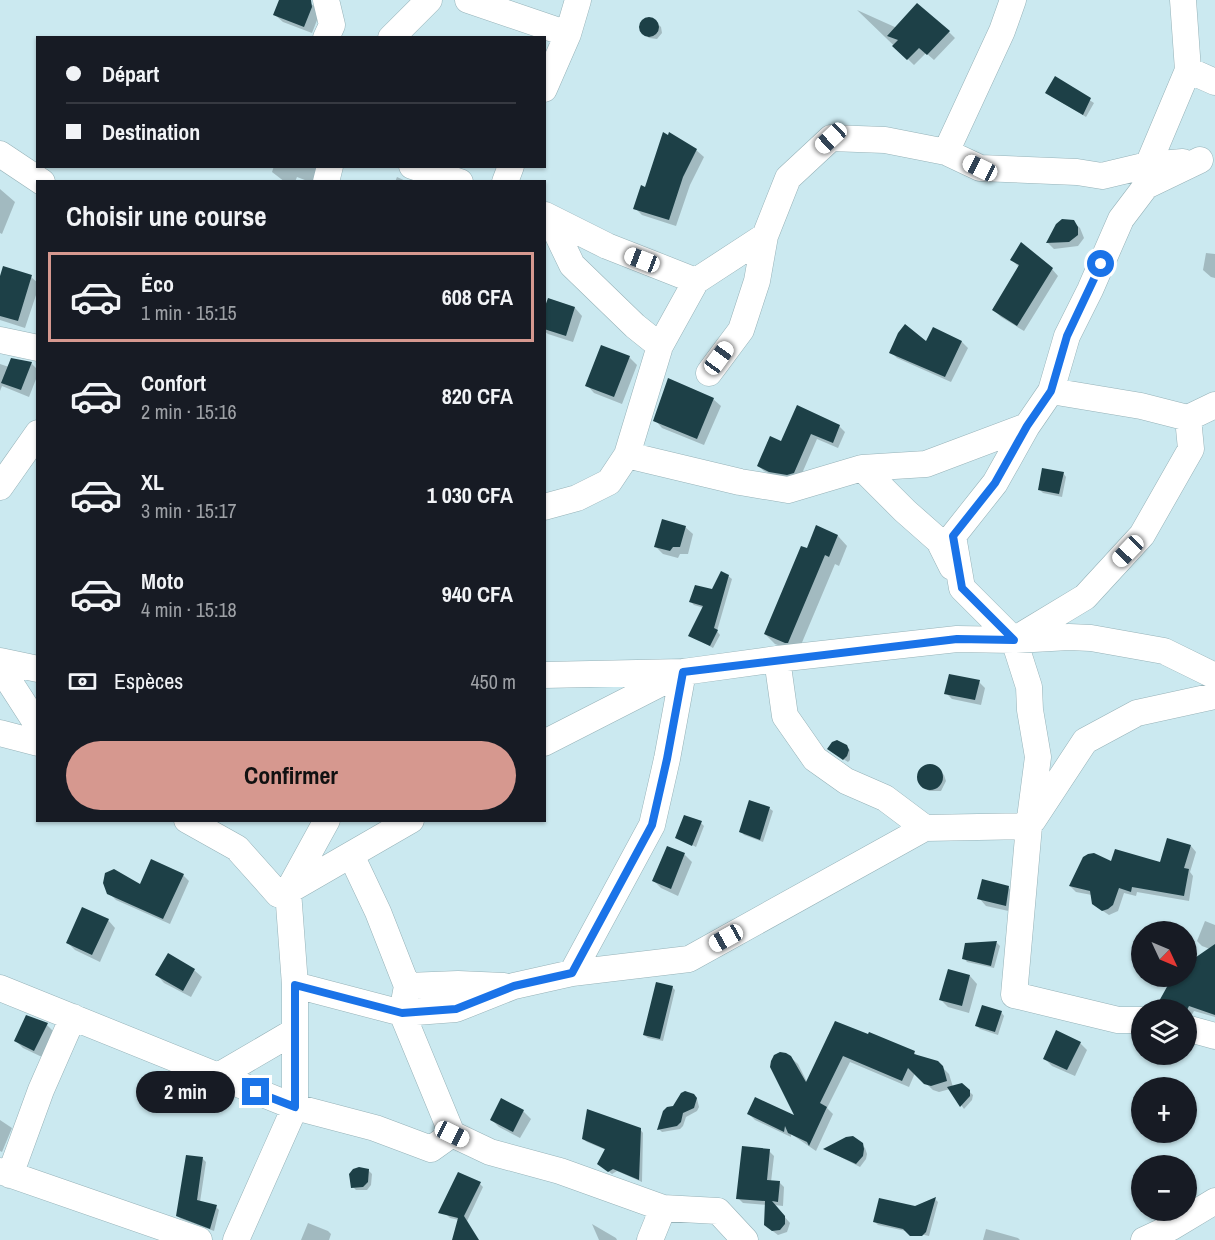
<!DOCTYPE html>
<html lang="fr">
<meta charset="utf-8">
<style>
:root{--surface:#171b24;--page:#242831;--text:#f1f3f6;--muted:#9ea1a6;--line:#363941;--accent:#d6988f}
body{margin:0;font-family:"Archivo Narrow",sans-serif;background:var(--page);color:var(--text);height:100vh;display:flex;flex-direction:column;font-size:22px;white-space:nowrap}
*{box-sizing:border-box;margin:0}
p{font-size:20px;color:var(--muted)}
.icon{flex:none;width:33px;height:33px;fill:none;stroke:currentColor;stroke-width:2;stroke-linecap:round;stroke-linejoin:round}
.map{position:relative;flex:1;overflow:hidden}
.sheet{position:absolute;left:36px;top:180px;width:510px;height:642px;display:flex;flex-direction:column;background:var(--surface);border-radius:0px;box-shadow:0 2px 4px #0004}
.sheet>*{flex:none}
.guide{position:absolute;left:36px;top:36px;width:510px;height:132px;border-radius:0px;box-shadow:0 2px 4px #0004;display:grid;align-content:center;height:132px;padding:0 30px;background:var(--surface)}
.needle{width:39px;rotate:134deg}
.tools{position:absolute;left:1131px;top:921px;display:grid;gap:12px}
.tools a{display:grid;place-items:center;width:66px;height:66px;border-radius:50%;background:var(--surface);box-shadow:0 2px 4px #0004;font-size:30px}
.end{position:absolute;width:27px;height:27px;margin:-14px;border:8px solid #1a73e8;background:#fff;box-shadow:0 0 0 3px #fff}
.from{border-radius:50%}
.bubble{position:absolute;height:42px;border-radius:21px;background:var(--surface);box-shadow:0 2px 4px #0004;font-size:20px;font-weight:800;line-height:42px;text-align:center}
.car{position:absolute;width:18px;height:36px;margin:-18px -9px;border-radius:8px;box-shadow:0 0 4px 2px #0007;background:linear-gradient(#fff 24%,#345 0 40%,#fff 0 76%,#345 0 86%,#fff 0)}
.guide b{display:flex;align-items:center;gap:21px;height:57px;font-size:22px}
.guide b+b{border-top:2px solid var(--line)}
.guide i{width:15px;height:15px;background:var(--text)}
ul{padding:0;list-style:none}
li{display:flex;align-items:center;gap:18px;height:90px;margin:0 12px 9px;padding:0 18px;border:3px solid transparent;border-radius:0px}
li div{flex:1}
li b{display:block;font-size:22px}
li em{font-style:normal;font-weight:800}
li.current{border-color:var(--accent)}
li>.icon{width:54px;height:54px;stroke-width:1.5}
h2{padding:0 30px;font-size:27px;line-height:72px}
.pay{display:flex;align-items:center;gap:15px;height:66px;padding:0 30px;font-size:22px}
.pay p{margin-inline-start:auto}
.button{display:flex;gap:12px;margin-top:auto;padding:12px 30px}
.button a{flex:1;height:69px;border-radius:36px;background:var(--accent);color:#111;font-size:24px;font-weight:800;line-height:69px;text-align:center}
.map>svg:first-child{display:block}
.shadow{fill:#0003}
.building{fill:#1d4047}
.lines{fill:none;stroke-linecap:round;stroke-linejoin:round}
.minor-casing{stroke:#96b2b8;stroke-width:27}
.minor{stroke:#fff;stroke-width:26}
.route{stroke:#1a73e8;stroke-width:8}
</style>
<div class="map">
<svg width="1215" height="1240" viewBox="0 0 1215 1240">
<rect width="100%" height="100%" fill="#cbe9f0"/>
<!-- shadow -->
<path class="shadow" d="M281 0H306L318 9 319 15 312 33 283 22 275 15Z
M857 10 897 28 949 32 955 38 934 60 926 53 914 65Z
M652 18 661 27 662 33 657 39 649 38 641 30V24L644 20Z
M1055 78 1094 103 1086 117 1051 96Z
M696 150 704 157 690 185 676 226 642 215 635 208 646 189Z
M274 166H324L319 182H310L297 177 295 182H285L272 172Z
M397 177 408 182H395Z
M0 189 15 202 2 234 0 233Z
M1060 222H1073L1080 228 1084 238 1078 246 1054 249 1048 243Z
M1206 253 1215 254V278L1211 277 1203 270Z
M1012 260 1052 269 1058 276 1024 331 1001 317 994 310 1019 267Z
M31 277 38 283V289L25 328 0 320V281Z
M575 308 582 316 573 342 548 334 544 331V314Z
M934 329 962 342 968 348 951 382 897 358 891 352 927 343Z
M629 357 637 365 622 404 594 393 587 385Z
M31 363 38 370V374L29 397 2 386 0 391V364L9 367Z
M713 399 721 406 704 445 662 428 655 420Z
M798 407 839 426 845 432 838 448 817 439 800 478 776 477 764 471 758 466 781 443Z
M1063 473 1066 477 1062 497 1043 493 1040 490Z
M685 527 693 534 688 554H680L678 558 663 554 656 547Z
M838 536 847 546 839 566 835 564 798 652 775 644 765 634 807 550Z
M728 576 732 579 717 631 720 635 713 648 690 635 704 608 694 605 691 602 712 591Z
M979 682 985 688 981 705 952 699 946 693Z
M846 746 850 750V760L848 762 832 752Z
M929 765 935 767 944 775 946 781 941 791H929L920 783 918 778 920 772 924 767Z
M769 808 773 811 763 842 744 835 741 831Z
M701 823 704 826 696 847 679 838Z
M1191 846 1196 852 1190 872 1193 876 1189 901 1137 892 1136 896 1124 893 1118 911 1109 915 1100 909 1092 895 1076 892 1070 886 1112 863 1161 864Z
M668 848 685 855 692 862 678 896 661 888 654 881Z
M183 875 189 881 170 924 116 900 109 893Z
M1008 887 1015 895 1013 912 986 906 979 898Z
M108 920 115 928 100 962 75 950 68 943Z
M1205 921 1215 925V1017L1194 1011 1190 1018 1187 1019 1186 1010H1169L1160 1002 1210 949 1202 946 1197 941Z
M997 943 1000 946 994 968 967 962 964 958Z
M194 970 202 977 191 997 164 983 157 975Z
M970 976 977 984 969 1013 948 1007 941 1000Z
M672 987 675 990 663 1041 648 1038 644 1035Z
M1001 1012 1004 1016 998 1035 980 1029 977 1026Z
M836 1023 914 1053 919 1057 937 1062 949 1074 953 1087 962 1085 973 1095 972 1100 964 1109 950 1089 939 1092 933 1090 915 1073 909 1087 850 1062 827 1108 833 1114 816 1151 791 1134V1137L755 1120 749 1114 797 1118 790 1057 798 1064 807 1082Z
M47 1025 54 1032 42 1057 23 1048 16 1041Z
M1080 1043 1087 1050 1075 1076 1052 1066 1044 1058Z
M209 1090 216 1097 210 1113 192 1105 184 1098Z
M694 1095 697 1099 699 1107 697 1111 686 1117 683 1126 680 1129 662 1132 659 1129 674 1108Z
M523 1111 531 1119 520 1138 499 1127 492 1120Z
M0 1120 12 1128 2 1152 0 1151Z
M640 1129 643 1133 642 1182 617 1171 612 1174 603 1167 606 1150 587 1142 583 1139Z
M862 1145 865 1148 867 1154 866 1159 860 1167 825 1149Z
M769 1151 774 1156 771 1182H779L784 1187 783 1206 774 1205 790 1223 787 1232 778 1235 770 1229 767 1205 743 1203 738 1198Z
M187 1156 203 1159 206 1162 200 1202 216 1207 219 1210 214 1231 181 1219 177 1216Z
M368 1170 372 1174 371 1185 367 1190H356L353 1187Z
M480 1184 483 1187 467 1221 476 1240H457L459 1220 450 1218 446 1214Z
M935 1199 938 1202 929 1236 878 1225 875 1222Z
M308 1223 328 1231 331 1234 329 1240H301Z
M592 1224 616 1238 617 1240H599Z
M986 1229 1018 1238 1020 1240H983Z"/>
<!-- building -->
<path class="building" d="M279 0H311L312 7 304 27 273 15Z
M917 3 950 31 927 55 919 48 907 60 892 46 898 40 887 36Z
M639 27a10 10 0 1 1 20 0a10 10 0 1 1-20 0Z
M1055 76 1091 98 1083 115 1045 93Z
M663 132 668 135 669 132 697 149 683 177 669 220 633 209 641 185 645 187Z
M1062 219 1074 220 1078 227V235L1069 242 1046 243 1056 224Z
M1021 242 1053 268 1017 326 992 310 1019 265 1010 260Z
M3 266 32 275 18 321 0 316V276Z
M548 298 575 307 566 336 544 329V309Z
M905 324 926 341 933 327 962 341 945 377 889 353 898 333Z
M601 345 630 356 614 397 585 386Z
M11 358 32 362 21 390 1 383Z
M668 378 714 398 697 439 653 421Z
M797 405 840 425 833 443 811 434 794 473 787 475 769 472 757 466 770 436 781 441Z
M1042 468 1064 472 1059 494 1038 490Z
M662 519 686 526 680 547H673L670 551 654 547Z
M816 525 838 535 829 557 825 555 788 643H785L764 634 801 546 807 548Z
M721 571 729 575 714 628 718 630 710 646 688 636 703 606 689 602 695 585 712 589Z
M949 674 980 680 975 700 944 694Z
M837 740 847 745 849 750 847 756 843 760 827 749 832 742Z
M917 777a13 13 0 1 1 26 0a13 13 0 1 1-26 0Z
M749 800 770 807 760 840 739 832Z
M684 815 702 821 692 846 675 838Z
M1167 838 1191 845 1184 868 1189 869 1184 896 1132 887 1131 892 1119 888 1113 905 1108 909 1102 911 1092 904 1090 891 1069 886 1083 857 1088 854 1094 853 1111 861 1115 849 1160 862Z
M667 846 685 853 671 889 652 881Z
M151 859 184 874 163 919 107 894 103 883 105 873 114 869 140 884Z
M982 879 1009 886 1006 906 977 899Z
M82 907 109 919 92 955 66 943Z
M997 941 991 966 962 959 965 943Z
M1215 944V1015L1189 1006 1187 1010H1171L1158 1003 1173 976H1186V964Z
M168 953 195 969 183 991 155 975Z
M948 969 970 975 962 1006 939 1000Z
M656 982 673 986 660 1039 643 1035Z
M982 1005 1002 1011 995 1032 975 1026Z
M26 1015 48 1023 34 1051 14 1041Z
M835 1021 868 1034 869 1032 915 1051 914 1054 938 1061 943 1066 947 1081 931 1086 924 1084 908 1068 902 1081 843 1056 820 1103 827 1107 809 1146 807 1142 788 1133 785 1126 784 1132 747 1114 755 1097 794 1115 770 1067 771 1061 774 1055 780 1052 786 1053 791 1056 806 1082Z
M1056 1030 1081 1042 1067 1070 1043 1059Z
M190 1081 210 1089 202 1106 183 1098Z
M962 1083 970 1090V1096L960 1107 947 1087Z
M685 1091 694 1094 697 1098 694 1108 683 1113 681 1122 677 1126 657 1130 663 1111 667 1107 673 1106 681 1093Z
M501 1098 524 1110 513 1132 490 1120Z
M587 1109 641 1128 639 1180 613 1169 608 1172 597 1164 605 1149 582 1139Z
M853 1136 863 1143 864 1149 863 1156 856 1164 823 1149 846 1137Z
M742 1146 770 1149 767 1180 780 1181 778 1202 772 1201 785 1216V1224L780 1230 772 1231 764 1225 765 1201 736 1199Z
M186 1155 203 1157 197 1200 217 1205 210 1229 176 1216Z
M359 1167 369 1169 368 1182 363 1187 351 1188 349 1174 353 1169Z
M458 1172 481 1182 464 1216 479 1240H452L458 1218 438 1213Z
M936 1197 926 1232 922 1236H910L903 1229 873 1222 879 1198 915 1206Z"/>
<g class="lines">
<defs>
<path id="minor" d="M326 0 332 25 326 38
M468 0 568 34
M391 38 429 0
M1188 70 1215 82
M544 89 568 34 578 0
M946 152 1002 31 1013 0
M0 154 42 182
M412 166 460 182
M1147 177 1148 165 1188 70 1183 0
M326 182 330 166
M505 182 511 166
M545 215 607 246 696 281
M549 217 572 265 635 326 660 346
M0 340 38 348
M709 373 741 330 757 281 765 236
M1051 391 1141 406 1188 418 1215 405
M627 455 740 482 788 490 862 468 905 511 939 541 952 567
M862 468 926 464 1027 426
M0 487 38 433
M544 507 577 498 609 482 627 455 660 346 696 281 765 236 788 178 831 138 885 140 946 152 980 168 1077 172 1102 176 1148 165 1183 162
M1017 638 1085 597 1142 535 1191 449 1188 418
M777 659 785 716 815 759 846 781 885 798 925 828
M0 661 38 669
M0 667 38 726
M544 675 683 672 777 659 957 639 1014 640 1069 637 1091 638 1164 651 1215 676
M0 733 38 743
M187 820 237 848 278 894 288 891 411 820
M1033 820 1085 741 1137 713 1215 696
M351 855 378 912 407 986 402 1013 452 1134 490 1152 560 1171 663 1208 650 1240
M572 973 689 959 925 828 1029 826
M295 985 402 1013 456 1009 514 986 572 973 652 825 667 759 683 672 544 743
M407 986 458 984 504 986
M0 988 295 1107 375 1128 431 1149 452 1134
M1142 1020H1118L1014 995 1029 826 1038 757 1030 710 1029 687 1014 640 962 588 953 536 995 483 1027 426 1051 391 1067 336 1090 290 1121 219 1146 186 1200 160
M1186 1028 1215 1036
M218 1076 295 1031
M0 1171 199 1240
M10 1175 41 1090 73 1017
M663 1208 718 1211 745 1240
M236 1240 295 1107V985L288 891 327 820
M1144 1240 1172 1227 1215 1201"/>
</defs>
<!-- minor casing -->
<use href="#minor" class="minor-casing"/>
<!-- minor -->
<use href="#minor" class="minor"/>
</g>
<g class="lines">
<!-- route -->
<path class="route" d="M256 1092 295 1107V985L402 1013 456 1009 514 986 572 973 652 825 667 759 683 672 957 639 1014 640 962 588 953 536 995 483 1027 426 1051 391 1067 336 1101 264"/>
</g>
</svg>
<div class="tools">
<a><svg class="needle" viewBox="-14 -14 28 28"><path d="M0-13l5 13h-10z" fill="#e53935"/><path d="M0 13l5-13h-10z" fill="#9ea1a6"/></svg></a>
<a><svg class="icon" aria-label="layers" viewBox="0 0 24 24"><path d="M12 4l9 5-9 5-9-5zM3 14l9 5 9-5"/></svg></a>
<a>+</a>
<a>−</a>
</div>
<i class="end from" style="left:1101px;top:264px"></i>
<i class="end" style="left:256px;top:1092px"></i>
<div class="bubble" style="left:136px;top:1071px;width:99px">2 min</div>
<i class="car" style="left:831px;top:138px;rotate:227deg"></i>
<i class="car" style="left:980px;top:168px;rotate:296deg"></i>
<i class="car" style="left:642px;top:260px;rotate:291deg"></i>
<i class="car" style="left:719px;top:358px;rotate:36deg"></i>
<i class="car" style="left:1128px;top:551px;rotate:224deg"></i>
<i class="car" style="left:726px;top:938px;rotate:241deg"></i>
<i class="car" style="left:452px;top:1134px;rotate:116deg"></i>
<div class="guide">
<b><i class="from"></i>Départ</b>
<b><i></i>Destination</b>
</div>
<section class="sheet">
<h2>Choisir une course</h2>
<ul>
<li class="current"><svg class="icon" aria-label="car" viewBox="0 0 24 24"><path d="M5 17H2v-5l4-1 3-4h7l3 4 3 1v5h-3M9 17h6M6 11h13"/><circle cx="7" cy="17" r="2"/><circle cx="17" cy="17" r="2"/></svg><div><b>Éco</b><p>1 min · 15:15</p></div><em>608 CFA</em></li>
<li><svg class="icon" aria-label="car" viewBox="0 0 24 24"><path d="M5 17H2v-5l4-1 3-4h7l3 4 3 1v5h-3M9 17h6M6 11h13"/><circle cx="7" cy="17" r="2"/><circle cx="17" cy="17" r="2"/></svg><div><b>Confort</b><p>2 min · 15:16</p></div><em>820 CFA</em></li>
<li><svg class="icon" aria-label="car" viewBox="0 0 24 24"><path d="M5 17H2v-5l4-1 3-4h7l3 4 3 1v5h-3M9 17h6M6 11h13"/><circle cx="7" cy="17" r="2"/><circle cx="17" cy="17" r="2"/></svg><div><b>XL</b><p>3 min · 15:17</p></div><em>1 030 CFA</em></li>
<li><svg class="icon" aria-label="car" viewBox="0 0 24 24"><path d="M5 17H2v-5l4-1 3-4h7l3 4 3 1v5h-3M9 17h6M6 11h13"/><circle cx="7" cy="17" r="2"/><circle cx="17" cy="17" r="2"/></svg><div><b>Moto</b><p>4 min · 15:18</p></div><em>940 CFA</em></li>
</ul>
<div class="pay"><svg class="icon" aria-label="cash" viewBox="0 0 24 24"><path d="M3 7h18v10H3z"/><circle cx="12" cy="12" r="2"/></svg>Espèces<p>450 m</p></div>
<div class="button"><a>Confirmer</a></div>
</section>
</div>
